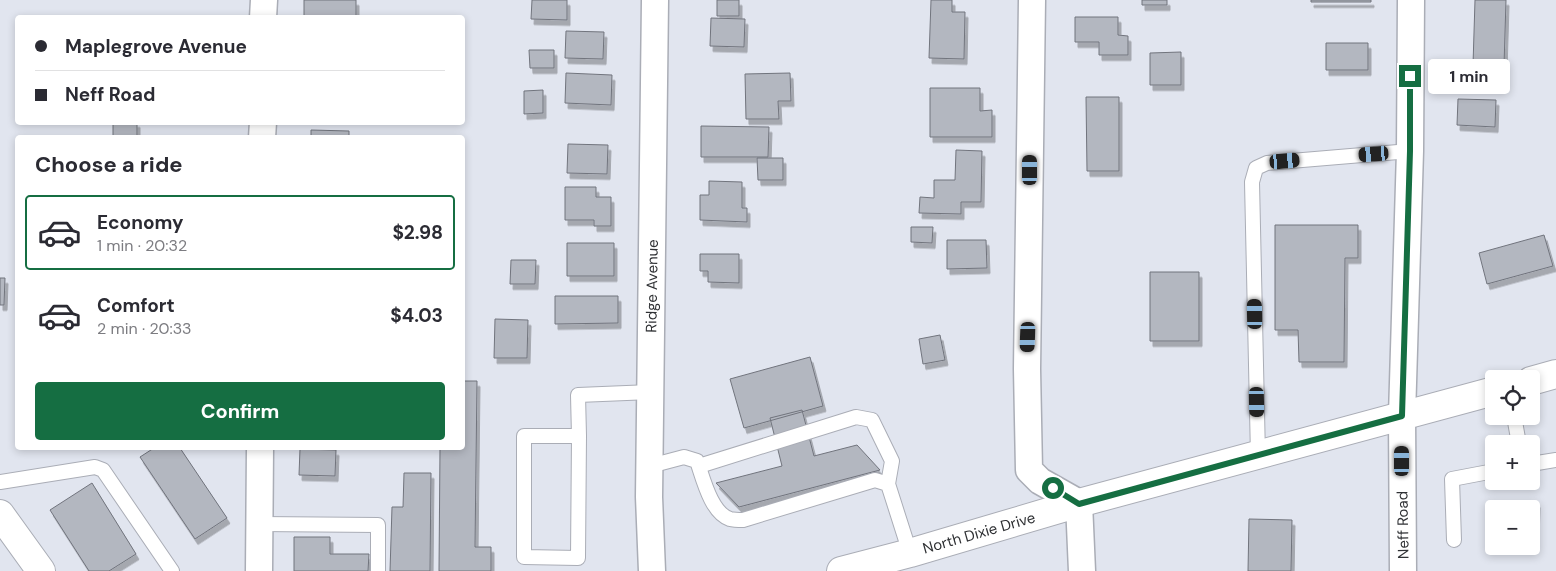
<!DOCTYPE html>
<meta charset="utf-8">
<style>
:root{--surface:#fff;--page:#f2f2f3;--text:#2b2b33;--muted:#7c7c81;--line:#e1e1e2;--accent:#156e42}
body{margin:0;font-family:"DM Sans",sans-serif;background:var(--page);color:var(--text);height:100vh;display:flex;flex-direction:column;font-size:19px;white-space:nowrap}
*{box-sizing:border-box;margin:0}
p{font-size:16px;color:var(--muted)}
.icon{flex:none;width:28px;height:28px;fill:none;stroke:currentColor;stroke-width:2;stroke-linecap:round;stroke-linejoin:round}
.map{position:relative;flex:1;overflow:hidden}
.drawer{position:absolute;left:15px;top:135px;width:450px;height:315px;display:flex;flex-direction:column;background:var(--surface);border-radius:5px;box-shadow:0 2px 8px #0003}
.drawer>*{flex:none}
.guide{position:absolute;left:15px;top:15px;width:450px;height:110px;border-radius:5px;box-shadow:0 2px 8px #0003;display:grid;align-content:center;height:110px;padding:0 20px;background:var(--surface)}
.controls{position:absolute;left:1485px;top:370px;display:grid;gap:10px}
.controls a{display:grid;place-items:center;width:55px;height:55px;border-radius:5px;background:var(--surface);box-shadow:0 2px 8px #0003;font-size:25px}
.end{position:absolute;width:22px;height:22px;margin:-11px;border:6px solid #156e42;background:#fff;box-shadow:0 0 0 2px #fff}
.from{border-radius:50%}
.bubble{position:absolute;height:35px;border-radius:5px;background:var(--surface);box-shadow:0 2px 8px #0003;font-size:16px;font-weight:700;line-height:35px;text-align:center}
.car{position:absolute;width:15px;height:30px;margin:-15px -8px;border-radius:6px;box-shadow:0 0 4px 1px #0007;background:linear-gradient(#222 24%,#8ab4d8 0 40%,#222 0 76%,#8ab4d8 0 86%,#222 0)}
.guide b{display:flex;align-items:center;gap:18px;height:48px;font-size:19px}
.guide b+b{border-top:1px solid var(--line)}
.guide i{width:12px;height:12px;background:var(--text)}
ul{padding:0;list-style:none}
li{display:flex;align-items:center;gap:15px;height:75px;margin:0 10px 8px;padding:0 10px;border:2px solid transparent;border-radius:5px}
li div{flex:1}
li b{display:block;font-size:19px}
li em{font-style:normal;font-weight:700}
li.active{border-color:var(--accent)}
li>.icon{width:45px;height:45px;stroke-width:1.5}
h2{padding:0 20px;font-size:22px;line-height:60px}
.action{display:flex;gap:10px;margin-top:auto;padding:10px 20px}
.action a{flex:1;height:58px;border-radius:5px;background:var(--accent);color:#fff;font-size:20px;font-weight:700;line-height:58px;text-align:center}
.map>svg:first-child{display:block}
.building{fill:#b3b7c0;stroke:#71747d;filter:url(#shadow)}
.lines{fill:none;stroke-linecap:round;stroke-linejoin:round}
.service-casing{stroke:#aaadb6;stroke-width:16}
.minor-casing{stroke:#aaadb6;stroke-width:29}
.secondary-casing{stroke:#aaadb6;stroke-width:30}
.service{stroke:#fff;stroke-width:14}
.minor{stroke:#fff;stroke-width:26}
.secondary{stroke:#fff;stroke-width:28}
.route{stroke:#156e42;stroke-width:6}
.labels{text-anchor:middle;stroke-width:4;stroke-linejoin:round;paint-order:stroke}
.street-label{font-size:15px;fill:#2f3134;stroke:#fff}
</style>
<div class="map">
<svg width="1556" height="571" viewBox="0 0 1556 571">
<defs>
<filter id="shadow"><feDropShadow dx="3" dy="5.5" stdDeviation="0" flood-color="#0004"/></filter>
</defs>
<rect width="100%" height="100%" fill="#e1e5ef"/>
<!-- building -->
<path class="building" d="M304 0H356V18H304Z
M532 0H567V20L531 19Z
M717 0H739V16H717Z
M931 0H952V12H965L964 59 929 58Z
M1142 0H1167V5H1142Z
M1311 0H1371V2H1311Z
M1475 0H1506L1504 66 1473 65Z
M1075 17H1118V35L1128 36V55H1099V42H1075Z
M711 18 745 19 744 47 710 46Z
M566 31 604 32 603 59 565 58Z
M1326 43H1368V70H1326Z
M529 50H554V68H530Z
M1181 52V85H1150V53Z
M566 73 612 75 611 105 565 103Z
M790 73 791 101H778L779 119H746L745 74Z
M930 88H980V111L992 110V137H930Z
M543 90V113L524 114V91Z
M1086 97H1119V171H1087Z
M1458 99 1496 100 1495 127 1457 125Z
M113 122H137V136H113Z
M701 126 769 127 768 157H701Z
M311 130 349 131V138H311Z
M568 144 608 145 607 174 567 173Z
M956 150 982 151 981 202H961V214L919 213 920 197 934 198V180H955Z
M757 158H783V180H758Z
M709 181 742 182V208H747V222L700 220V195H709Z
M565 187H596V197H611V226H594V220H565Z
M1275 225H1358V258H1345L1344 362H1299L1298 330H1275Z
M911 227H933L932 243 911 242Z
M1544 235 1553 266 1487 284 1479 253Z
M947 240H986L987 268 947 269Z
M567 243H614V276H567Z
M700 254H739V283L708 282V271H700Z
M511 260H536L535 284H510Z
M1150 272H1199V341H1150Z
M0 278H5L4 305H0Z
M555 296H618V323L555 324Z
M495 319 528 320 527 358H494Z
M940 335 945 360 923 364 919 339Z
M810 357 823 406 744 428 730 379Z
M462 381H477L475 547H491V571H439L440 448H462Z
M802 410 814 456 857 445 880 470 739 507 716 483 782 466 770 418Z
M154 448H180L227 518 195 539 140 457Z
M300 449 336 450 335 476 299 475Z
M404 473H431L430 571H390L392 507H403Z
M92 483 136 554 109 571H89L50 510Z
M1488 502H1537L1536 535H1531V509H1494V535H1488Z
M1249 519 1292 520 1291 571H1248Z
M294 537H330V554H369L368 571H294Z"/>
<g class="lines">
<defs>
<path id="service" d="M1514 416 1519 444
M524 436H579L578 558 524 557Z
M579 436 578 395 651 392
M1258 456 1252 182 1256 168 1267 163 1410 151
M1531 464 1556 460
M650 466 684 457 697 461C703 478 711 513 730 519 734 520 739 520 743 520L875 480 888 484 910 553
M699 466 856 417 872 420 892 461 888 484
M0 482 95 467 103 470 172 571
M259 524 378 525V571
M1454 540 1452 479 1494 471"/>
<path id="minor" d="M1032 0 1027 369 1029 470 1040 481 1079 503 1082 571
M263 18 264 0
M262 138 263 122
M259 571 260 448
M652 571 649 497 655 0
M1403 571 1402 416 1410 151 1411 0"/>
<path id="secondary" d="M1531 381 1556 374
M0 514 41 571
M841 571 910 553 1079 503 1494 391"/>
</defs>
<!-- service casing -->
<use href="#service" class="service-casing"/>
<!-- minor casing -->
<use href="#minor" class="minor-casing"/>
<!-- secondary casing -->
<use href="#secondary" class="secondary-casing"/>
<!-- service -->
<use href="#service" class="service"/>
<!-- minor -->
<use href="#minor" class="minor"/>
<!-- secondary -->
<use href="#secondary" class="secondary"/>
</g>
<g class="lines">
<!-- route -->
<path class="route" d="M1053 488 1079 504 1402 416 1410 151V76"/>
</g>
<g class="labels">
<!-- street labels -->
<g class="street-label">
<text transform="translate(652 286) rotate(-89)" y="5">Ridge Avenue</text>
<text transform="translate(1403 525) rotate(-91)" y="5">Neff Road</text>
<text transform="translate(979 533) rotate(-16)" y="5">North Dixie Drive</text>
</g>
</g>
</svg>
<div class="controls">
<a><svg class="icon" aria-label="locate" viewBox="0 0 24 24"><circle cx="12" cy="12" r="6"/><path d="M12 2v4M12 18v4M2 12h4M18 12h4"/></svg></a>
<a>+</a>
<a>−</a>
</div>
<i class="end from" style="left:1053px;top:488px"></i>
<i class="end" style="left:1410px;top:76px"></i>
<div class="bubble" style="left:1428px;top:59px;width:82px">1 min</div>
<i class="car" style="left:1374px;top:154px;rotate:266deg"></i>
<i class="car" style="left:1285px;top:161px;rotate:85deg"></i>
<i class="car" style="left:1030px;top:170px;rotate:0deg"></i>
<i class="car" style="left:1255px;top:314px;rotate:359deg"></i>
<i class="car" style="left:1028px;top:337px;rotate:182deg"></i>
<i class="car" style="left:1257px;top:402px;rotate:179deg"></i>
<i class="car" style="left:1402px;top:461px;rotate:0deg"></i>
<div class="guide">
<b><i class="from"></i>Maplegrove Avenue</b>
<b><i></i>Neff Road</b>
</div>
<section class="drawer">
<h2>Choose a ride</h2>
<ul>
<li class="active"><svg class="icon" aria-label="car" viewBox="0 0 24 24"><path d="M5 17H2v-5l4-1 3-4h7l3 4 3 1v5h-3M9 17h6M6 11h13"/><circle cx="7" cy="17" r="2"/><circle cx="17" cy="17" r="2"/></svg><div><b>Economy</b><p>1 min · 20:32</p></div><em>$2.98</em></li>
<li><svg class="icon" aria-label="car" viewBox="0 0 24 24"><path d="M5 17H2v-5l4-1 3-4h7l3 4 3 1v5h-3M9 17h6M6 11h13"/><circle cx="7" cy="17" r="2"/><circle cx="17" cy="17" r="2"/></svg><div><b>Comfort</b><p>2 min · 20:33</p></div><em>$4.03</em></li>
</ul>
<div class="action"><a>Confirm</a></div>
</section>
</div>
